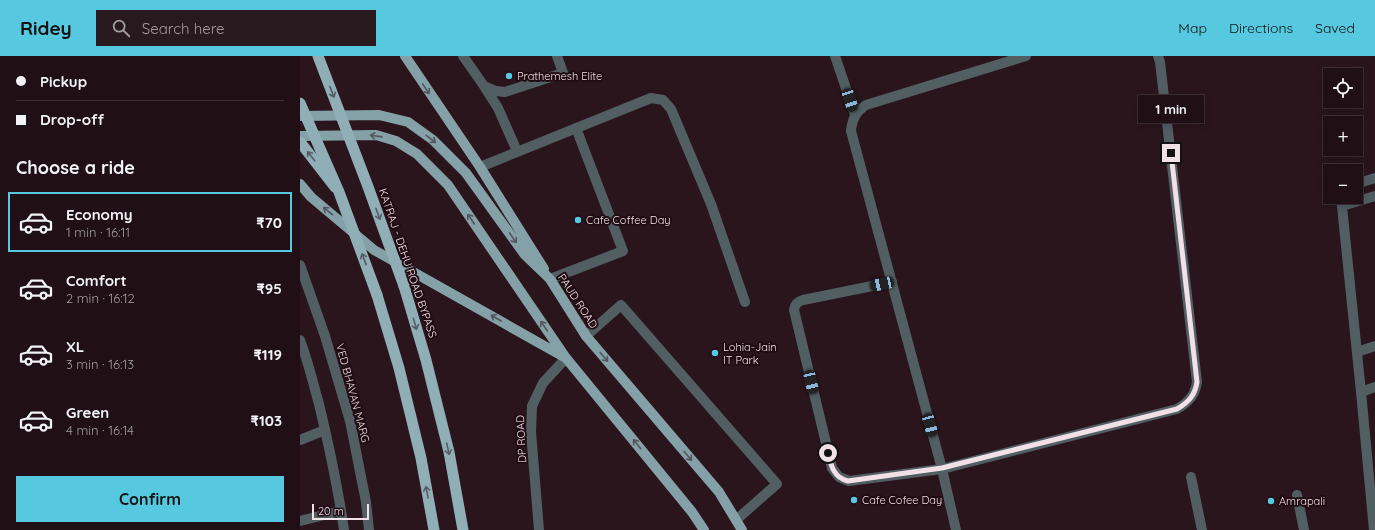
<!DOCTYPE html>
<meta charset="utf-8">
<style>
:root{--surface:#201016;--page:#28191f;--text:#f1f3f6;--muted:#a29da1;--line:#3d3035;--accent:#56c9e0}
body{margin:0;font-family:Quicksand,sans-serif;background:var(--page);color:var(--text);height:100vh;display:flex;flex-direction:column;font-size:15px;white-space:nowrap}
*{box-sizing:border-box;margin:0}
p{font-size:13px;color:var(--muted)}
.icon{flex:none;width:22px;height:22px;fill:none;stroke:currentColor;stroke-width:2;stroke-linecap:round;stroke-linejoin:round}
.map{position:relative;flex:1;overflow:hidden}
.drawer{display:flex;flex-direction:column;background:var(--surface);width:300px}
.drawer>*{flex:none}
.guide{display:grid;align-content:center;height:88px;padding:0 16px;background:var(--surface)}
.fabs{position:absolute;left:1023px;top:12px;display:grid;gap:8px}
.fabs a{display:grid;place-items:center;width:40px;height:40px;border-radius:0px;background:var(--surface);box-shadow:0 2px 10px #0003,0 0 0 1px var(--line);font-size:20px}
.scale{position:absolute;left:12px;bottom:10px;width:57px;box-sizing:border-box;padding-left:4px;border:2px solid #f1e0e5;border-top:0;font-size:11px;line-height:14px;white-space:nowrap;color:#f1e0e5;-webkit-text-stroke:3px #210c14;paint-order:stroke}
.end{position:absolute;width:18px;height:18px;margin:-9px;border:5px solid #f1e0e5;background:#111;box-shadow:0 0 0 2px #111}
.from{border-radius:50%}
.bubble{position:absolute;height:28px;border-radius:0px;background:var(--surface);box-shadow:0 2px 10px #0003,0 0 0 1px var(--line);font-size:13px;font-weight:700;line-height:28px;text-align:center}
.car{position:absolute;width:12px;height:24px;margin:-12px -6px;border-radius:5px;box-shadow:0 0 3px 1px #0007;background:linear-gradient(#222 24%,#8ab4d8 0 40%,#222 0 76%,#8ab4d8 0 86%,#222 0)}
.guide b{display:flex;align-items:center;gap:14px;height:38px;font-size:15px}
.guide b+b{border-top:1px solid var(--line)}
.guide i{width:10px;height:10px;background:var(--text)}
ul{padding:0;list-style:none}
li{display:flex;align-items:center;gap:12px;height:60px;margin:0 8px 6px;padding:0 8px;border:2px solid transparent;border-radius:0px}
li div{flex:1}
li b{display:block;font-size:15px}
li em{font-style:normal;font-weight:700}
li.on{border-color:var(--accent)}
li>.icon{width:36px;height:36px;stroke-width:1.5}
h2{padding:0 16px;font-size:18px;line-height:48px}
.cta{display:flex;gap:8px;margin-top:auto;padding:8px 16px}
.cta a{flex:1;height:46px;border-radius:0px;background:var(--accent);color:#111;font-size:16px;font-weight:700;line-height:46px;text-align:center}
header{display:flex;align-items:center;gap:24px;box-sizing:border-box;height:56px;padding:0 20px;background:var(--accent);color:#111}
header strong{font-size:19px}
nav{display:flex;gap:22px;margin-inline-start:auto;font-size:14px}
.search{width:280px;height:36px;background:var(--page);display:flex;align-items:center;gap:10px;box-sizing:border-box;padding:0 14px;border-radius:0px;color:var(--muted);font-size:15px}
main{display:flex;flex:1;min-height:0}
.map>svg:first-child{display:block}
.lines{fill:none;stroke-linecap:round;stroke-linejoin:round}
.service{stroke:#515f62;stroke-width:10}
.minor{stroke:#515f62;stroke-width:10}
.tertiary{stroke:#515f62;stroke-width:10}
.primary{stroke:#85a1a8;stroke-width:10}
.trunk{stroke:#90aeb6;stroke-width:11}
.trunk-bridge{stroke:#90aeb6;stroke-width:11}
.oneway{stroke:#53565e}
.oneway2{stroke:#585d65}
.route{stroke:#f1e0e5;stroke-width:5}
.poi-dot{fill:#56c9e0;stroke:#210c14;stroke-width:1.5}
.labels{text-anchor:middle;stroke-width:4;stroke-linejoin:round;paint-order:stroke}
.poi-label{font-size:11px;fill:#f1e0e5;stroke:#210c14;text-anchor:start}
.street-label{font-size:11px;fill:#f1e0e5;stroke:#210c14}
</style>
<header>
<strong>Ridey</strong>
<div class="search"><svg class="icon" aria-label="search" viewBox="0 0 24 24"><circle cx="10" cy="10" r="6"/><path d="M15 15l6 6"/></svg>Search here</div>
<nav><a>Map</a><a>Directions</a><a>Saved</a></nav>
</header>
<main>
<section class="drawer">
<div class="guide">
<b><i class="from"></i>Pickup</b>
<b><i></i>Drop-off</b>
</div>
<h2>Choose a ride</h2>
<ul>
<li class="on"><svg class="icon" aria-label="car" viewBox="0 0 24 24"><path d="M5 17H2v-5l4-1 3-4h7l3 4 3 1v5h-3M9 17h6M6 11h13"/><circle cx="7" cy="17" r="2"/><circle cx="17" cy="17" r="2"/></svg><div><b>Economy</b><p>1 min · 16:11</p></div><em>₹70</em></li>
<li><svg class="icon" aria-label="car" viewBox="0 0 24 24"><path d="M5 17H2v-5l4-1 3-4h7l3 4 3 1v5h-3M9 17h6M6 11h13"/><circle cx="7" cy="17" r="2"/><circle cx="17" cy="17" r="2"/></svg><div><b>Comfort</b><p>2 min · 16:12</p></div><em>₹95</em></li>
<li><svg class="icon" aria-label="car" viewBox="0 0 24 24"><path d="M5 17H2v-5l4-1 3-4h7l3 4 3 1v5h-3M9 17h6M6 11h13"/><circle cx="7" cy="17" r="2"/><circle cx="17" cy="17" r="2"/></svg><div><b>XL</b><p>3 min · 16:13</p></div><em>₹119</em></li>
<li><svg class="icon" aria-label="car" viewBox="0 0 24 24"><path d="M5 17H2v-5l4-1 3-4h7l3 4 3 1v5h-3M9 17h6M6 11h13"/><circle cx="7" cy="17" r="2"/><circle cx="17" cy="17" r="2"/></svg><div><b>Green</b><p>4 min · 16:14</p></div><em>₹103</em></li>
</ul>
<div class="cta"><a>Confirm</a></div>
</section>
<div class="map">
<svg width="1075" height="474" viewBox="0 0 1075 474">
<rect width="100%" height="100%" fill="#2b151d"/>
<g class="lines">
<!-- service -->
<path class="service" d="M163 0 184 30 196 35 205 36 263 17 257 0
M184 30 198 52 217 95
M1056 128 1075 122
M1041 141 1061 336 1074 474
M1042 150 1075 140
M250 223 323 195 276 72
M592 226 503 244C497 246 495 248 494 254L532 412 539 421 549 425 642 413
M286 280 321 249 477 428 436 464
M1057 296 1075 290
M1061 336 1075 331
M0 384 25 374
M997 439 1004 474
M0 465 41 455"/>
<!-- minor -->
<path class="minor" d="M535 0 555 59
M180 111 351 42 363 44 371 53 411 148 445 246
M0 284C8 305 13 327 19 348 29 390 38 432 44 474
M642 413 877 353C889 346 895 339 897 326L860 6 858 0
M891 421 902 474
M656 474 642 413 551 75C552 63 556 56 566 49L726 0"/>
<!-- tertiary -->
<path class="tertiary" d="M0 209 25 280 50 365 66 446 69 474
M239 474 231 376 232 350 243 327 266 302"/>
<!-- primary -->
<path class="primary" d="M105 0 180 111 244 213
M0 60 79 59 108 66 133 84 166 117 225 199 250 223 286 280 419 436 442 474
M0 80 76 79 96 85 117 98 148 129 266 302 392 456 404 474
M0 128 11 141 74 194 264 301"/>
<!-- trunk -->
<path class="trunk" d="M0 86 35 131
M104 230 126 304 149 396 163 474
M77 239 99 312 121 402 134 474"/>
<!-- trunk-bridge -->
<path class="trunk-bridge" d="M18 0 67 128 104 230
M0 47 39 136 77 239"/>
</g>
<!-- one-way arrows -->
<defs><path id="oneway-shaft" d="M-6 0H5M1.5-3L5.5 0L1.5 3" fill="none" stroke-width="1.6" stroke-linecap="round" stroke-linejoin="round"/></defs>
<g class="oneway">
<use href="#oneway-shaft" transform="translate(126 33) rotate(56)"/>
<use href="#oneway-shaft" transform="translate(76 80) rotate(-172)"/>
<use href="#oneway-shaft" transform="translate(131 83) rotate(38)"/>
<use href="#oneway-shaft" transform="translate(28 155) rotate(-141)"/>
<use href="#oneway-shaft" transform="translate(171 163) rotate(-124)"/>
<use href="#oneway-shaft" transform="translate(213 182) rotate(56)"/>
<use href="#oneway-shaft" transform="translate(196 262) rotate(-150)"/>
<use href="#oneway-shaft" transform="translate(244 270) rotate(-124)"/>
<use href="#oneway-shaft" transform="translate(304 301) rotate(50)"/>
<use href="#oneway-shaft" transform="translate(337 388) rotate(-129)"/>
<use href="#oneway-shaft" transform="translate(388 400) rotate(50)"/>
</g>
<g class="oneway2">
<use href="#oneway-shaft" transform="translate(32 36) rotate(69)"/>
<use href="#oneway-shaft" transform="translate(11 100) rotate(-128)"/>
<use href="#oneway-shaft" transform="translate(78 158) rotate(70)"/>
<use href="#oneway-shaft" transform="translate(64 203) rotate(-111)"/>
<use href="#oneway-shaft" transform="translate(115 268) rotate(74)"/>
<use href="#oneway-shaft" transform="translate(148 393) rotate(77)"/>
<use href="#oneway-shaft" transform="translate(127 436) rotate(-100)"/>
</g>
<g class="lines">
<!-- route -->
<path class="route" d="M528 397C531 410 534 422 548 425L642 412 877 353C889 346 895 339 897 326L871 97"/>
</g>
<!-- markers -->
<g class="poi-dot">
<circle cx="209" cy="20" r="4"/>
<circle cx="278" cy="164" r="4"/>
<circle cx="415" cy="297" r="4"/>
<circle cx="554" cy="444" r="4"/>
<circle cx="971" cy="445" r="4"/>
</g>
<g class="labels">
<!-- poi labels -->
<g class="poi-label">
<text x="217" y="24">Prathemesh Elite</text>
<text x="286" y="168">Cafe Coffee Day</text>
<text x="423" y="295">Lohia-Jain<tspan x="423" dy="13">IT Park</tspan></text>
<text x="562" y="448">Cafe Cofee Day</text>
<text x="979" y="449">Amrapali</text>
</g>
<!-- street labels -->
<g class="street-label">
<text transform="translate(108 207) rotate(71)" y="4">KATRAJ - DEHU ROAD BYPASS</text>
<text transform="translate(278 245) rotate(57)" y="4">PAUD ROAD</text>
<text transform="translate(53 337) rotate(75)" y="4">VED BHAVAN MARG</text>
<text transform="translate(221 383) rotate(-93)" y="4">DP ROAD</text>
</g>
</g>
</svg>
<div class="fabs">
<a><svg class="icon" aria-label="locate" viewBox="0 0 24 24"><circle cx="12" cy="12" r="6"/><path d="M12 2v4M12 18v4M2 12h4M18 12h4"/></svg></a>
<a>+</a>
<a>−</a>
</div>
<div class="scale">20 m</div>
<i class="end from" style="left:528px;top:397px"></i>
<i class="end" style="left:871px;top:97px"></i>
<div class="bubble" style="left:838px;top:39px;width:66px">1 min</div>
<i class="car" style="left:550px;top:44px;rotate:162deg"></i>
<i class="car" style="left:582px;top:228px;rotate:258deg"></i>
<i class="car" style="left:511px;top:326px;rotate:167deg"></i>
<i class="car" style="left:630px;top:369px;rotate:165deg"></i>
</div>
</main>
